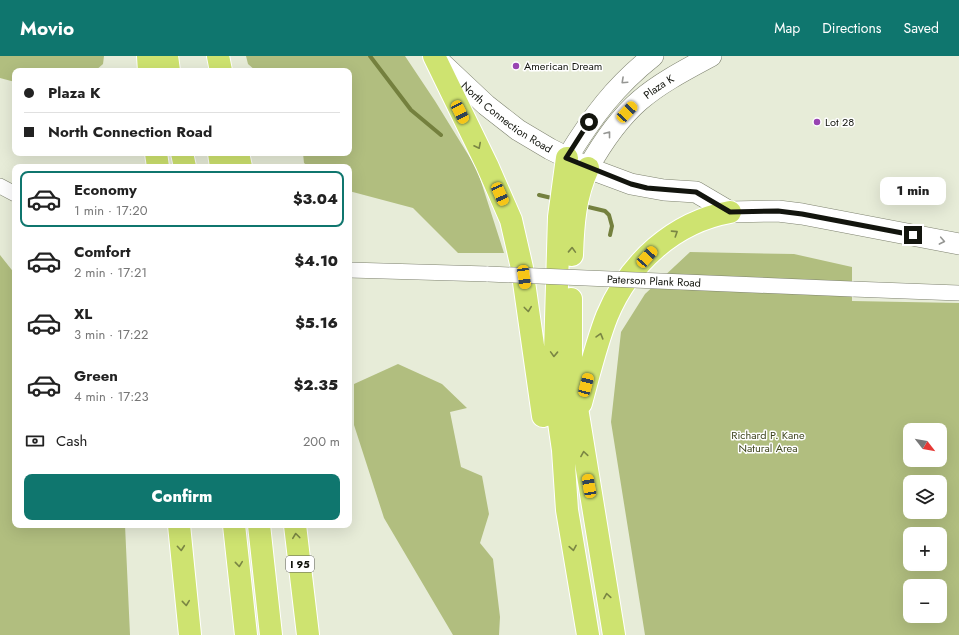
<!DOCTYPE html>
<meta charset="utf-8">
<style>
:root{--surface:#fff;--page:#f6f6f6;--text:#222;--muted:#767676;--line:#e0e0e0;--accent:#0f766e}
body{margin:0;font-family:Jost,sans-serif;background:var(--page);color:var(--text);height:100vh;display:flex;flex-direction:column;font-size:15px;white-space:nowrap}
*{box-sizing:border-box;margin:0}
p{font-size:13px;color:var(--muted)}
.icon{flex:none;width:22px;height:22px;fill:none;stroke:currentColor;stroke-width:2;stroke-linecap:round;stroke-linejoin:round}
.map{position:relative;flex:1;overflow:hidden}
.sheet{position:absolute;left:12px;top:108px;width:340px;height:364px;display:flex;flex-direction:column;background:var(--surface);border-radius:8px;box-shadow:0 4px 16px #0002}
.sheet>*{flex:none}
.guide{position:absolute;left:12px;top:12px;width:340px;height:88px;border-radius:8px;box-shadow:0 4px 16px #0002;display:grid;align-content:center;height:88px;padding:0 12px;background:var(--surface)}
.needle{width:26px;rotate:121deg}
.buttons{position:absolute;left:903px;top:367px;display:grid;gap:8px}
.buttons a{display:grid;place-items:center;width:44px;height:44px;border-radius:8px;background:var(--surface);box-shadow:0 4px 16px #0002;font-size:20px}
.end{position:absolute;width:18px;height:18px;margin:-9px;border:5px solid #13150e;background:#fff;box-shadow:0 0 0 2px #fff}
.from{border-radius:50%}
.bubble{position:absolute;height:28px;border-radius:8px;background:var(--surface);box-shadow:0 4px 16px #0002;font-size:13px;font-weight:800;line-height:28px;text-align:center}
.car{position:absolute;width:12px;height:24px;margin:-12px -6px;border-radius:5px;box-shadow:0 0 3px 1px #0007;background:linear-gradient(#f5c518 24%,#345 0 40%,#f5c518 0 76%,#345 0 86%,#f5c518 0)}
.guide b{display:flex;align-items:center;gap:14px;height:38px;font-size:15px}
.guide b+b{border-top:1px solid var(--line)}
.guide i{width:10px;height:10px;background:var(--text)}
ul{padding:7px 0 0;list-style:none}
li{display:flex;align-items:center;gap:12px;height:56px;margin:0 8px 6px;padding:0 4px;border:2px solid transparent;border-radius:8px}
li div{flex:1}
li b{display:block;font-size:15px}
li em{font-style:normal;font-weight:800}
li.current{border-color:var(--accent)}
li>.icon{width:36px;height:36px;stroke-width:1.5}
.pay{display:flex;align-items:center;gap:10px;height:44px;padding:0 12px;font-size:15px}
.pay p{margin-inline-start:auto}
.action{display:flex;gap:8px;margin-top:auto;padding:8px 12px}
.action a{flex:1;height:46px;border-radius:8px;background:var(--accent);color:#fff;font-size:16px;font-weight:800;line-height:46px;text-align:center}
header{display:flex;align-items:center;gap:24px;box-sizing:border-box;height:56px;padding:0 20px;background:var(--accent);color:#fff}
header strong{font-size:19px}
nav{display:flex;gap:22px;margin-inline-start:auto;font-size:14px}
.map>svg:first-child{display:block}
.green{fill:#b1be7f;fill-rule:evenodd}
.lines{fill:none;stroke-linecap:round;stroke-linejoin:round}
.stream{stroke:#74803e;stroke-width:4}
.street-casing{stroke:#7e826f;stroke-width:16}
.secondary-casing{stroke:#7e826f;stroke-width:22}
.highway-casing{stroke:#fff;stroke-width:24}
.street{stroke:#fff;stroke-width:15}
.secondary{stroke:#fff;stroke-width:21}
.highway{stroke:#cee370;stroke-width:22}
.street-bridge-casing{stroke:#7e826f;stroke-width:16;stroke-linecap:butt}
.street-bridge{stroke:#fff;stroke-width:15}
.oneway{stroke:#959693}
.oneway2{stroke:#7a8644}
.route{stroke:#13150e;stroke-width:5}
.poi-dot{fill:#9844b2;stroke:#fff;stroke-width:1.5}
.labels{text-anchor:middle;stroke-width:3;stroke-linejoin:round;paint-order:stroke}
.shield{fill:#fff;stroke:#5a5b56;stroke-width:1}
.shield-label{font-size:10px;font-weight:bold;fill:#13150e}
.poi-label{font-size:11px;fill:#13150e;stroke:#fff;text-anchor:start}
.street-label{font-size:11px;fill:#13150e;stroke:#fff}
.park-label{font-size:11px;fill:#3e451e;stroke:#fff}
</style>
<header>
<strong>Movio</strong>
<nav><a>Map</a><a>Directions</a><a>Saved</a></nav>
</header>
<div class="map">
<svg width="959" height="579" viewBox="0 0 959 579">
<rect width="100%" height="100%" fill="#e7ecd8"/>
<!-- green -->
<path class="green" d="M0 0H104L103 8 95 15H15V26L0 22Z
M246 0H405L435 45 477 113 504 197H458L413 152 349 135V111H309L304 107 303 97H349V15H256L248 8Z
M690 196 794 198 852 211V245L959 247V579H645L611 366 621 276 645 238ZM910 374H940V404H910ZM910 426H940V456H910ZM910 478H940V508H910ZM910 530H940V560H910Z
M0 199 15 218V469H125L130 579H0Z
M398 308 442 328 467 352 450 356 461 411 482 420 489 458 480 487 493 503 500 561 499 579H453L384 462 354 369V328Z"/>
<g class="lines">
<!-- stream -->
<path class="stream" d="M370 0 411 54 441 79
M539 139 556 143
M584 150 605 155 609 159 612 170 610 179"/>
<defs>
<path id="street" d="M0 130 15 138
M349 214 488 218
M852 233 959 237"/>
<g id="secondary">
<path id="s1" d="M435 1 486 49 518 74 550 93 588 112 631 128 664 134 696 136 730 156 778 155 802 158 959 188"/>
<path d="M567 102C592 61 615 30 653 0"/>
<path id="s2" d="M588 112C624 48 649 33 711 0"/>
</g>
<path id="highway" d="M148 0 149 15
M167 0 169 15
M218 0 221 15
M434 0 487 109 511 164 522 212 543 360
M156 97 158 111
M182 97 185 111
M219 97 221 111
M238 97 241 111
M567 102 559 161 554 332 563 394 567 454 588 579
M572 199C573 168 575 140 588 112
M571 243V300L578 358 614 579
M581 347C589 318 596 288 607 260 629 207 674 166 730 156
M179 469 190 579
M234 469 246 579
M259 469 271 579
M295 469 308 579"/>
</defs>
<!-- street casing -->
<use href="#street" class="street-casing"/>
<!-- secondary casing -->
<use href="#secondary" class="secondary-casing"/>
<!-- highway casing -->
<use href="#highway" class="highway-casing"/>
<!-- street -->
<use href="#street" class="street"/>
<!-- secondary -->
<use href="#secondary" class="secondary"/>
<!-- highway -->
<use href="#highway" class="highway"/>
<defs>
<g id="street-bridge">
<path id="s3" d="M488 218 852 233"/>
</g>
</defs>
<!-- street-bridge casing -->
<use href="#street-bridge" class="street-bridge-casing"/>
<!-- street-bridge -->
<use href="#street-bridge" class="street-bridge"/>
</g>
<!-- one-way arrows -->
<defs><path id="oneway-chevron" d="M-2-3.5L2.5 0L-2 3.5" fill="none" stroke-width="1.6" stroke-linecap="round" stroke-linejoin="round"/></defs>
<g class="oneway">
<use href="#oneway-chevron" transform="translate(624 25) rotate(137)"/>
<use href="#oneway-chevron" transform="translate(608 78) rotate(-52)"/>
<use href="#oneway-chevron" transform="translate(942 185) rotate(11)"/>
</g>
<g class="oneway2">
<use href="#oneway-chevron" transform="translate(478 90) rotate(63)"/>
<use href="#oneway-chevron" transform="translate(675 177) rotate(-33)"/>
<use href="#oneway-chevron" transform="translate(572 194) rotate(-88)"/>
<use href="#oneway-chevron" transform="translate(528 253) rotate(83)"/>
<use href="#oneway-chevron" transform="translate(600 280) rotate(-74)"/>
<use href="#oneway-chevron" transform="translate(554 298) rotate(92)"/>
<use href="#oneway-chevron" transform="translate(584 398) rotate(-99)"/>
<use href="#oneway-chevron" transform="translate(296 480) rotate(-97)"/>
<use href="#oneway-chevron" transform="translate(181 492) rotate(85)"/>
<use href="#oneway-chevron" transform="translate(573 492) rotate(80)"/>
<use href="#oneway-chevron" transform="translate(239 508) rotate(84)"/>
<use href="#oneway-chevron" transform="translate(607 540) rotate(-99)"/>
<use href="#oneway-chevron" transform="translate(186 547) rotate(84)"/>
</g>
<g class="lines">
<!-- route -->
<path class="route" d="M589 66 566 102 631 128 647 132 696 136 730 156 778 155 802 158 913 179"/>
</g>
<!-- markers -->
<g class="poi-dot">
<circle cx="516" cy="10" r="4"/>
<circle cx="817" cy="66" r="4"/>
</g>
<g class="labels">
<!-- shield labels -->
<rect class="shield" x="286" y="500" width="28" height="16" rx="3"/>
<g class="shield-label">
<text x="300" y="512">I 95</text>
</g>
<!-- poi labels -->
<g class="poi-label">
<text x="524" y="14">American Dream</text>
<text x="825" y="70">Lot 28</text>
</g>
<!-- street labels -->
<g class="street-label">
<text dy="4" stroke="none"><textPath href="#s2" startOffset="109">Plaza K</textPath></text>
<text dy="4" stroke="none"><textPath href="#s1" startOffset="94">North Connection Road</textPath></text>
<text dy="4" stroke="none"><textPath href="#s3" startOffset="166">Paterson Plank Road</textPath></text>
</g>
<!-- park labels -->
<g class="park-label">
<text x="768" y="383">Richard P. Kane<tspan x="768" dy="13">Natural Area</tspan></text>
</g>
</g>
</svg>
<div class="buttons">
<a><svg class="needle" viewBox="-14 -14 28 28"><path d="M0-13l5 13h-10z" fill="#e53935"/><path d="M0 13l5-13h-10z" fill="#767676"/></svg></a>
<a><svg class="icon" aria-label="layers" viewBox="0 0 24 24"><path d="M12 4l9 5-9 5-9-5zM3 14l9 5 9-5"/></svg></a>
<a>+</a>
<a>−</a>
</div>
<i class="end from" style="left:589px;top:66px"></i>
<i class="end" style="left:913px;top:179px"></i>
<div class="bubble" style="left:880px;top:121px;width:66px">1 min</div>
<i class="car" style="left:460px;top:56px;rotate:153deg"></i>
<i class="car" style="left:627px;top:56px;rotate:43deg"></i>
<i class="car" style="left:500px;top:138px;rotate:156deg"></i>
<i class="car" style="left:647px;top:201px;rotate:42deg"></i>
<i class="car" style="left:524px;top:221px;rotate:172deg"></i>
<i class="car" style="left:586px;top:329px;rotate:15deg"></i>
<i class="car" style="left:589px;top:430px;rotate:350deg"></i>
<div class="guide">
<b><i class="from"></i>Plaza K</b>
<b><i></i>North Connection Road</b>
</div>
<section class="sheet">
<ul>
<li class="current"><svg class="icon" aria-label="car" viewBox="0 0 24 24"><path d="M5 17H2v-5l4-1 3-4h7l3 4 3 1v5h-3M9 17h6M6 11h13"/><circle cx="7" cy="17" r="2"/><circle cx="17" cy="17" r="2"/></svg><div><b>Economy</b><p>1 min · 17:20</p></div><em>$3.04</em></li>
<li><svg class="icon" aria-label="car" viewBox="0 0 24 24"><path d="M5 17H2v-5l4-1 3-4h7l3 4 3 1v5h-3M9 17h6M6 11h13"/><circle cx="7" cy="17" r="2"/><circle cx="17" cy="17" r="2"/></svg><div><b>Comfort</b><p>2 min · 17:21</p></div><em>$4.10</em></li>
<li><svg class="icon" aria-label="car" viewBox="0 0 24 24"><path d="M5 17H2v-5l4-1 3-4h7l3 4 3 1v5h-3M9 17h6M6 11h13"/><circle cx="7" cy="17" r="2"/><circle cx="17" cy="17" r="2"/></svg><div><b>XL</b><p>3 min · 17:22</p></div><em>$5.16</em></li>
<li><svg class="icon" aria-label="car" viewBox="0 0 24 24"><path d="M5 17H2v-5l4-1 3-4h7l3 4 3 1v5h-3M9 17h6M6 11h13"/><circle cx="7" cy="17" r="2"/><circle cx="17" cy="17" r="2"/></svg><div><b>Green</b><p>4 min · 17:23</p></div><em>$2.35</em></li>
</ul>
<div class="pay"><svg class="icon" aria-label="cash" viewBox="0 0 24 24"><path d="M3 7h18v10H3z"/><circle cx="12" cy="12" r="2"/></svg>Cash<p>200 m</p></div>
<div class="action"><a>Confirm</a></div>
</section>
</div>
